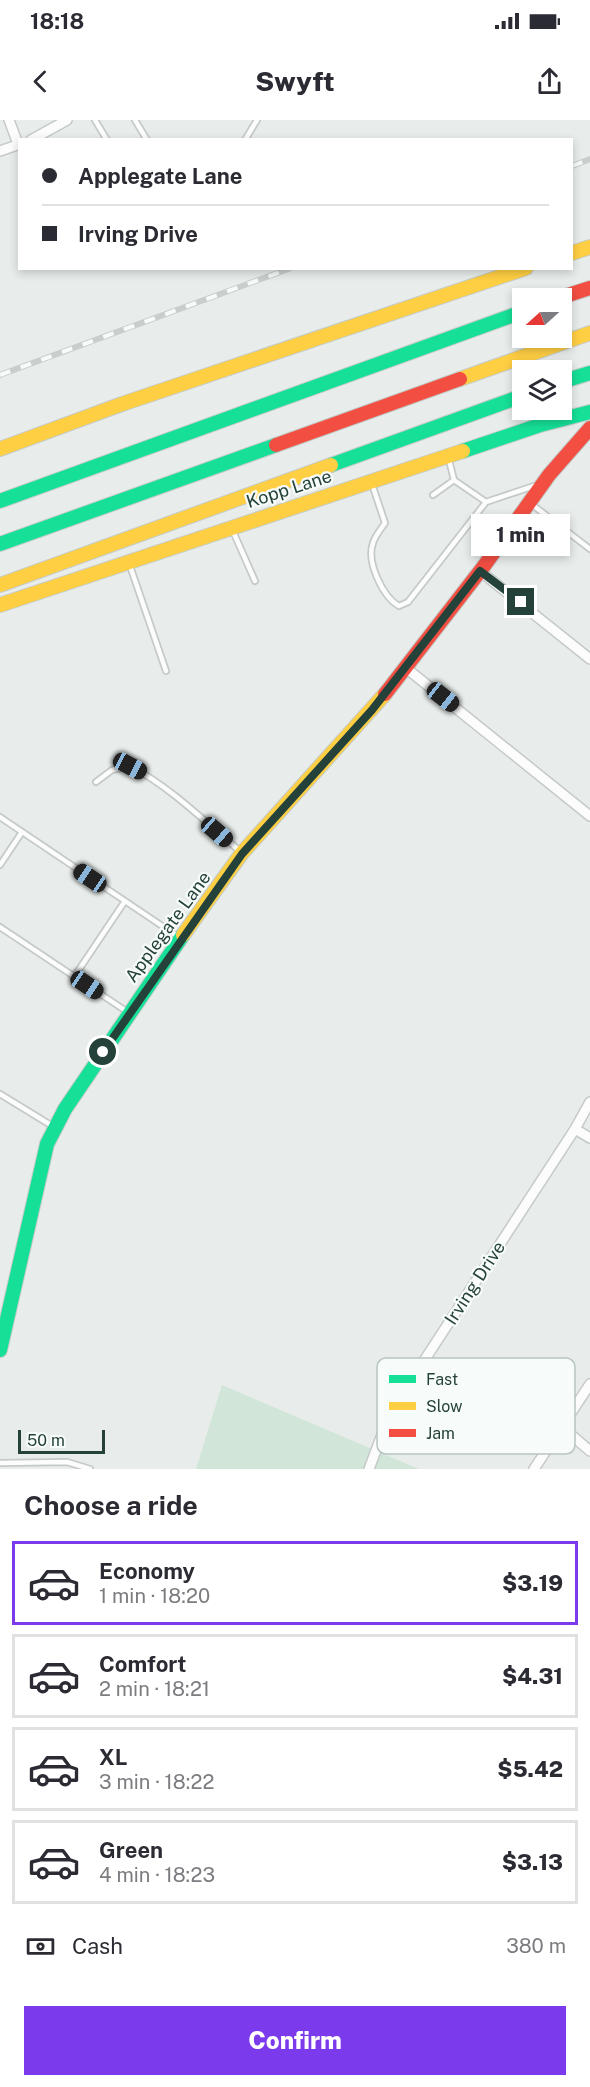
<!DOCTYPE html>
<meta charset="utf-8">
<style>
:root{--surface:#fff;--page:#f2f2f3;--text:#2b2b33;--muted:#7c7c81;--line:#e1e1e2;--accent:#7c3aed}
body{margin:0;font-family:"Public Sans",sans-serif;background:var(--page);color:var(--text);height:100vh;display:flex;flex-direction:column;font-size:22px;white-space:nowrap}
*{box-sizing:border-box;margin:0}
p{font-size:20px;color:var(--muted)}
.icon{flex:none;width:33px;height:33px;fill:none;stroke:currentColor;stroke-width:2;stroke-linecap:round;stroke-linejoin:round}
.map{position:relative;height:1349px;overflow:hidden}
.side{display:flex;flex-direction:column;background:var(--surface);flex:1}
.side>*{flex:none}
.top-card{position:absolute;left:18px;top:18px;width:555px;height:132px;border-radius:0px;box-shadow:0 3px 9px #0003;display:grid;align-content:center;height:132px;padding:0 24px;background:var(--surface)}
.needle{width:39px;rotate:249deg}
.tools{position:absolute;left:512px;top:168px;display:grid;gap:12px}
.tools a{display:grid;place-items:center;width:60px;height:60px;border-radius:0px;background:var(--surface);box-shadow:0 3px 9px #0003;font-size:30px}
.scale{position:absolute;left:18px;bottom:15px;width:87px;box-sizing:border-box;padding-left:6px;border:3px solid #24423a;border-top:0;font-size:16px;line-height:21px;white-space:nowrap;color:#24423a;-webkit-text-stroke:4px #f7fbf9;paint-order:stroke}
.end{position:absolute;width:27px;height:27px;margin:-14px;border:8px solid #24423a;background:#fff;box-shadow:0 0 0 3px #fff}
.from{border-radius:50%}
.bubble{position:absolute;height:42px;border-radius:0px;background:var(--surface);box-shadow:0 3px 9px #0003;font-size:20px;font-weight:800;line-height:42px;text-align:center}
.car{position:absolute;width:18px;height:36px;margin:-18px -9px;border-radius:8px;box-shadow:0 0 4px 2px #0007;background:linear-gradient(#222 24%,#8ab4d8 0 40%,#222 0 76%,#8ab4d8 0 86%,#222 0)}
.top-card b{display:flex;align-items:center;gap:21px;height:57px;font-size:22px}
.top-card b+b{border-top:2px solid var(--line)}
.top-card i{width:15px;height:15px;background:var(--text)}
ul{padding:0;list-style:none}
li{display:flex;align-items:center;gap:18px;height:84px;margin:0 12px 9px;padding:0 12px;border:3px solid var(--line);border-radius:0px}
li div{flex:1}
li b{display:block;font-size:22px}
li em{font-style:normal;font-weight:800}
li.selected{border-color:var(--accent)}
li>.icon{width:54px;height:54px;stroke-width:1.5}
h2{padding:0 24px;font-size:27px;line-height:72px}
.pay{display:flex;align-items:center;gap:15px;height:66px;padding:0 24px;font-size:22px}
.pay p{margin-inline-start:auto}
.button{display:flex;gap:12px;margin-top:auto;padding:12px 24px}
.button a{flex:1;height:69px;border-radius:0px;background:var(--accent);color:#fff;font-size:24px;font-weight:800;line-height:69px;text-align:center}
.status{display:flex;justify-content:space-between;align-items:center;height:42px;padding:0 30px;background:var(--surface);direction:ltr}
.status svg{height:16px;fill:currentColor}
header{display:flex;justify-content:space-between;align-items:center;height:78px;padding:0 24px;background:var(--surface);font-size:27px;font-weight:800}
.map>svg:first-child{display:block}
.green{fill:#d1e6d8}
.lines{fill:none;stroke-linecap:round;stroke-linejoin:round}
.lane-casing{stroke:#c5cac8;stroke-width:8}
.street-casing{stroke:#c5cac8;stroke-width:12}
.fast-casing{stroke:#c3cbc8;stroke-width:16}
.slow-casing{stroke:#c3cbc8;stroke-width:16}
.jam-casing{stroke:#c3cbc8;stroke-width:16}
.lane{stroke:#fcfcfc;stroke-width:4.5}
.street{stroke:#fcfcfc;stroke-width:9}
.fast{stroke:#16e098;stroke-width:14}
.slow{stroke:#ffcf43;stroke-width:14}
.jam{stroke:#f24e42;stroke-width:14}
.rail-casing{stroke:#c9cdcc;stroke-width:6}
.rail{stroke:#f7fbf9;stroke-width:4;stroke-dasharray:11;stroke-linecap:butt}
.route{stroke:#24423a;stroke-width:8}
.labels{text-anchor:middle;stroke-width:4.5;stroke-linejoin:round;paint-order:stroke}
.street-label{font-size:18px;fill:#24423a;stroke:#f7fbf9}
.key{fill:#f7fbf9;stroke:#b8c4c0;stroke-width:1.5}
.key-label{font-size:16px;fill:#24423a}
</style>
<div class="status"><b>18:18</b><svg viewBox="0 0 49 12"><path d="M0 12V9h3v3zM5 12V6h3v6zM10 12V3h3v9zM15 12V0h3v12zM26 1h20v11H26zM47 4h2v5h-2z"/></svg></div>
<header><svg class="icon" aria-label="back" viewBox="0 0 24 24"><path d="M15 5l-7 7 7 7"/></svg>Swyft<svg class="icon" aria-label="share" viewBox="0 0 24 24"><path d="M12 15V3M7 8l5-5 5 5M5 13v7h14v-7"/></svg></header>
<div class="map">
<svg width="590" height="1349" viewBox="0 0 590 1349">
<rect width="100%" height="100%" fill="#e8edeb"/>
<!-- green -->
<path class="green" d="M222 1265 419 1349H196Z"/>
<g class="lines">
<defs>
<path id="lane" d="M95 0 107 20
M135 0 147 20
M245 20 257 0
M448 336 454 360
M372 364 385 403C381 409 375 416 373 423 366 442 383 477 399 486L408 482 486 382 454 360 433 375
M486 382 537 365
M530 383 590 429
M232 409 255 461
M129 443 166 551
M96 662 112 650 130 646C172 668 205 702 241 732
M0 697 125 781 74 857
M0 745 22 712
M125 781 180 818
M0 807 126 891
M0 974 54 1007
M0 1343 67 1342 90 1349"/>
<path id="street" d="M9 0 18 24
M31 20 67 0
M0 31 20 24
M480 451 590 539
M406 548 590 696
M575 1009 590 1018
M562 1307 590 1331
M369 1349 390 1293 575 1009 590 982
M534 1349 590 1264"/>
<path id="fast" d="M561 262 590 253
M463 331 540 305 590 292
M331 345 522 276
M0 381 522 192
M0 424 276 325
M0 1230 47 1024 65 989 183 815"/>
<path id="slow" d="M572 133 590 127
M460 259 590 213
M0 329 122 284 526 148
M0 465 331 345
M0 485 463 331
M183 815 242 733 385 574"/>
<path id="jam" d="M559 178 590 168
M276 325 460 259
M385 574 484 446 549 355 590 308"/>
</defs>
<!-- lane casing -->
<use href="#lane" class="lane-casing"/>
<!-- street casing -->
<use href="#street" class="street-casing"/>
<!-- fast casing -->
<use href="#fast" class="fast-casing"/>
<!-- slow casing -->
<use href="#slow" class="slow-casing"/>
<!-- jam casing -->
<use href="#jam" class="jam-casing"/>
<!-- lane -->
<use href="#lane" class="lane"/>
<!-- street -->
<use href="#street" class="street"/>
<!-- fast -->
<use href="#fast" class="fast"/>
<!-- slow -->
<use href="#slow" class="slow"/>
<!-- jam -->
<use href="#jam" class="jam"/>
<defs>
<path id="rail" d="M572 46 590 39
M0 255 291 148"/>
</defs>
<!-- rail casing -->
<use href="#rail" class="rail-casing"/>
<!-- rail -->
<use href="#rail" class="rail"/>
</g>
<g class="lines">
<!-- route -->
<path class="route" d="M103 932 242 734 372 590 480 451 521 482"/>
</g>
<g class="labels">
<!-- street labels -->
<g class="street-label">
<text transform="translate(289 369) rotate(-18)" y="6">Kopp Lane</text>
<text transform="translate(168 807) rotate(-54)" y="6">Applegate Lane</text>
<text transform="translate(475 1163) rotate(-57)" y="6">Irving Drive</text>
</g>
</g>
<!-- legend -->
<rect x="377" y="1238" width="198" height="96" rx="9" class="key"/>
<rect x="389" y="1255" width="27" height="8" fill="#16e098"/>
<rect x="389" y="1282" width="27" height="8" fill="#ffcf43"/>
<rect x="389" y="1309" width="27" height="8" fill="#f24e42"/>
<g class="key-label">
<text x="426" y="1265">Fast</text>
<text x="426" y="1292">Slow</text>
<text x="426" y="1319">Jam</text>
</g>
</svg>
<div class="tools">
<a><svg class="needle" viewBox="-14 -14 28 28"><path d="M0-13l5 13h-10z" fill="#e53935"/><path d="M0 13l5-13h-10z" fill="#7c7c81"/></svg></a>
<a><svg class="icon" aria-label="layers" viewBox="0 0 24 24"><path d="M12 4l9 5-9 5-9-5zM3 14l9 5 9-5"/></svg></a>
</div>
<div class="scale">50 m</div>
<i class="end from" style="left:103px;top:932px"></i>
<i class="end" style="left:521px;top:482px"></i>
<div class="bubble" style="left:471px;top:394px;width:99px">1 min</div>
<i class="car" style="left:443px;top:577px;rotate:128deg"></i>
<i class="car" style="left:130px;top:646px;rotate:118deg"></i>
<i class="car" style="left:217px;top:712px;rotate:131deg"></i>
<i class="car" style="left:90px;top:758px;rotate:304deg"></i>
<i class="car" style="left:87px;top:865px;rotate:124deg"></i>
<div class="top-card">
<b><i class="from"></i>Applegate Lane</b>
<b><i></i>Irving Drive</b>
</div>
</div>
<section class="side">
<h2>Choose a ride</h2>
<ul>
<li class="selected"><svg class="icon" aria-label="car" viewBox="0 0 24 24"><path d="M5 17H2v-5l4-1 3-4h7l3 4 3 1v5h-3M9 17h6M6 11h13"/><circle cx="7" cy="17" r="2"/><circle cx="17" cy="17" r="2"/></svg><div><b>Economy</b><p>1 min · 18:20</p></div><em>$3.19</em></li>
<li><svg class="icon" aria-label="car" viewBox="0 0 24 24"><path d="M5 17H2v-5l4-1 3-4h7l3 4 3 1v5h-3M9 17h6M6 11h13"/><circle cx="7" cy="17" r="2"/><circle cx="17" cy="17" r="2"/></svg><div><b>Comfort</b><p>2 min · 18:21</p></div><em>$4.31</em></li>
<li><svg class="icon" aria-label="car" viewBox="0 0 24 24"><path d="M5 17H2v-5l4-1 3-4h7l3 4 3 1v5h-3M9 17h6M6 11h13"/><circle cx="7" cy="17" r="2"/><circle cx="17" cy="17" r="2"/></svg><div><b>XL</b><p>3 min · 18:22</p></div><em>$5.42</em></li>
<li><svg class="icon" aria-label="car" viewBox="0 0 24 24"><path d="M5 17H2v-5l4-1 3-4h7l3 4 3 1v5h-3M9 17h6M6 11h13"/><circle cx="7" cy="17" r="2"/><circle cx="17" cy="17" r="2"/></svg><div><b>Green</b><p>4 min · 18:23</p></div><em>$3.13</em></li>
</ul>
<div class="pay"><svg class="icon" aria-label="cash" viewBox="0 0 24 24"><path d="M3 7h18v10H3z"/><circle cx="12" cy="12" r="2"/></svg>Cash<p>380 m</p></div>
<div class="button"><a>Confirm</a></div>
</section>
